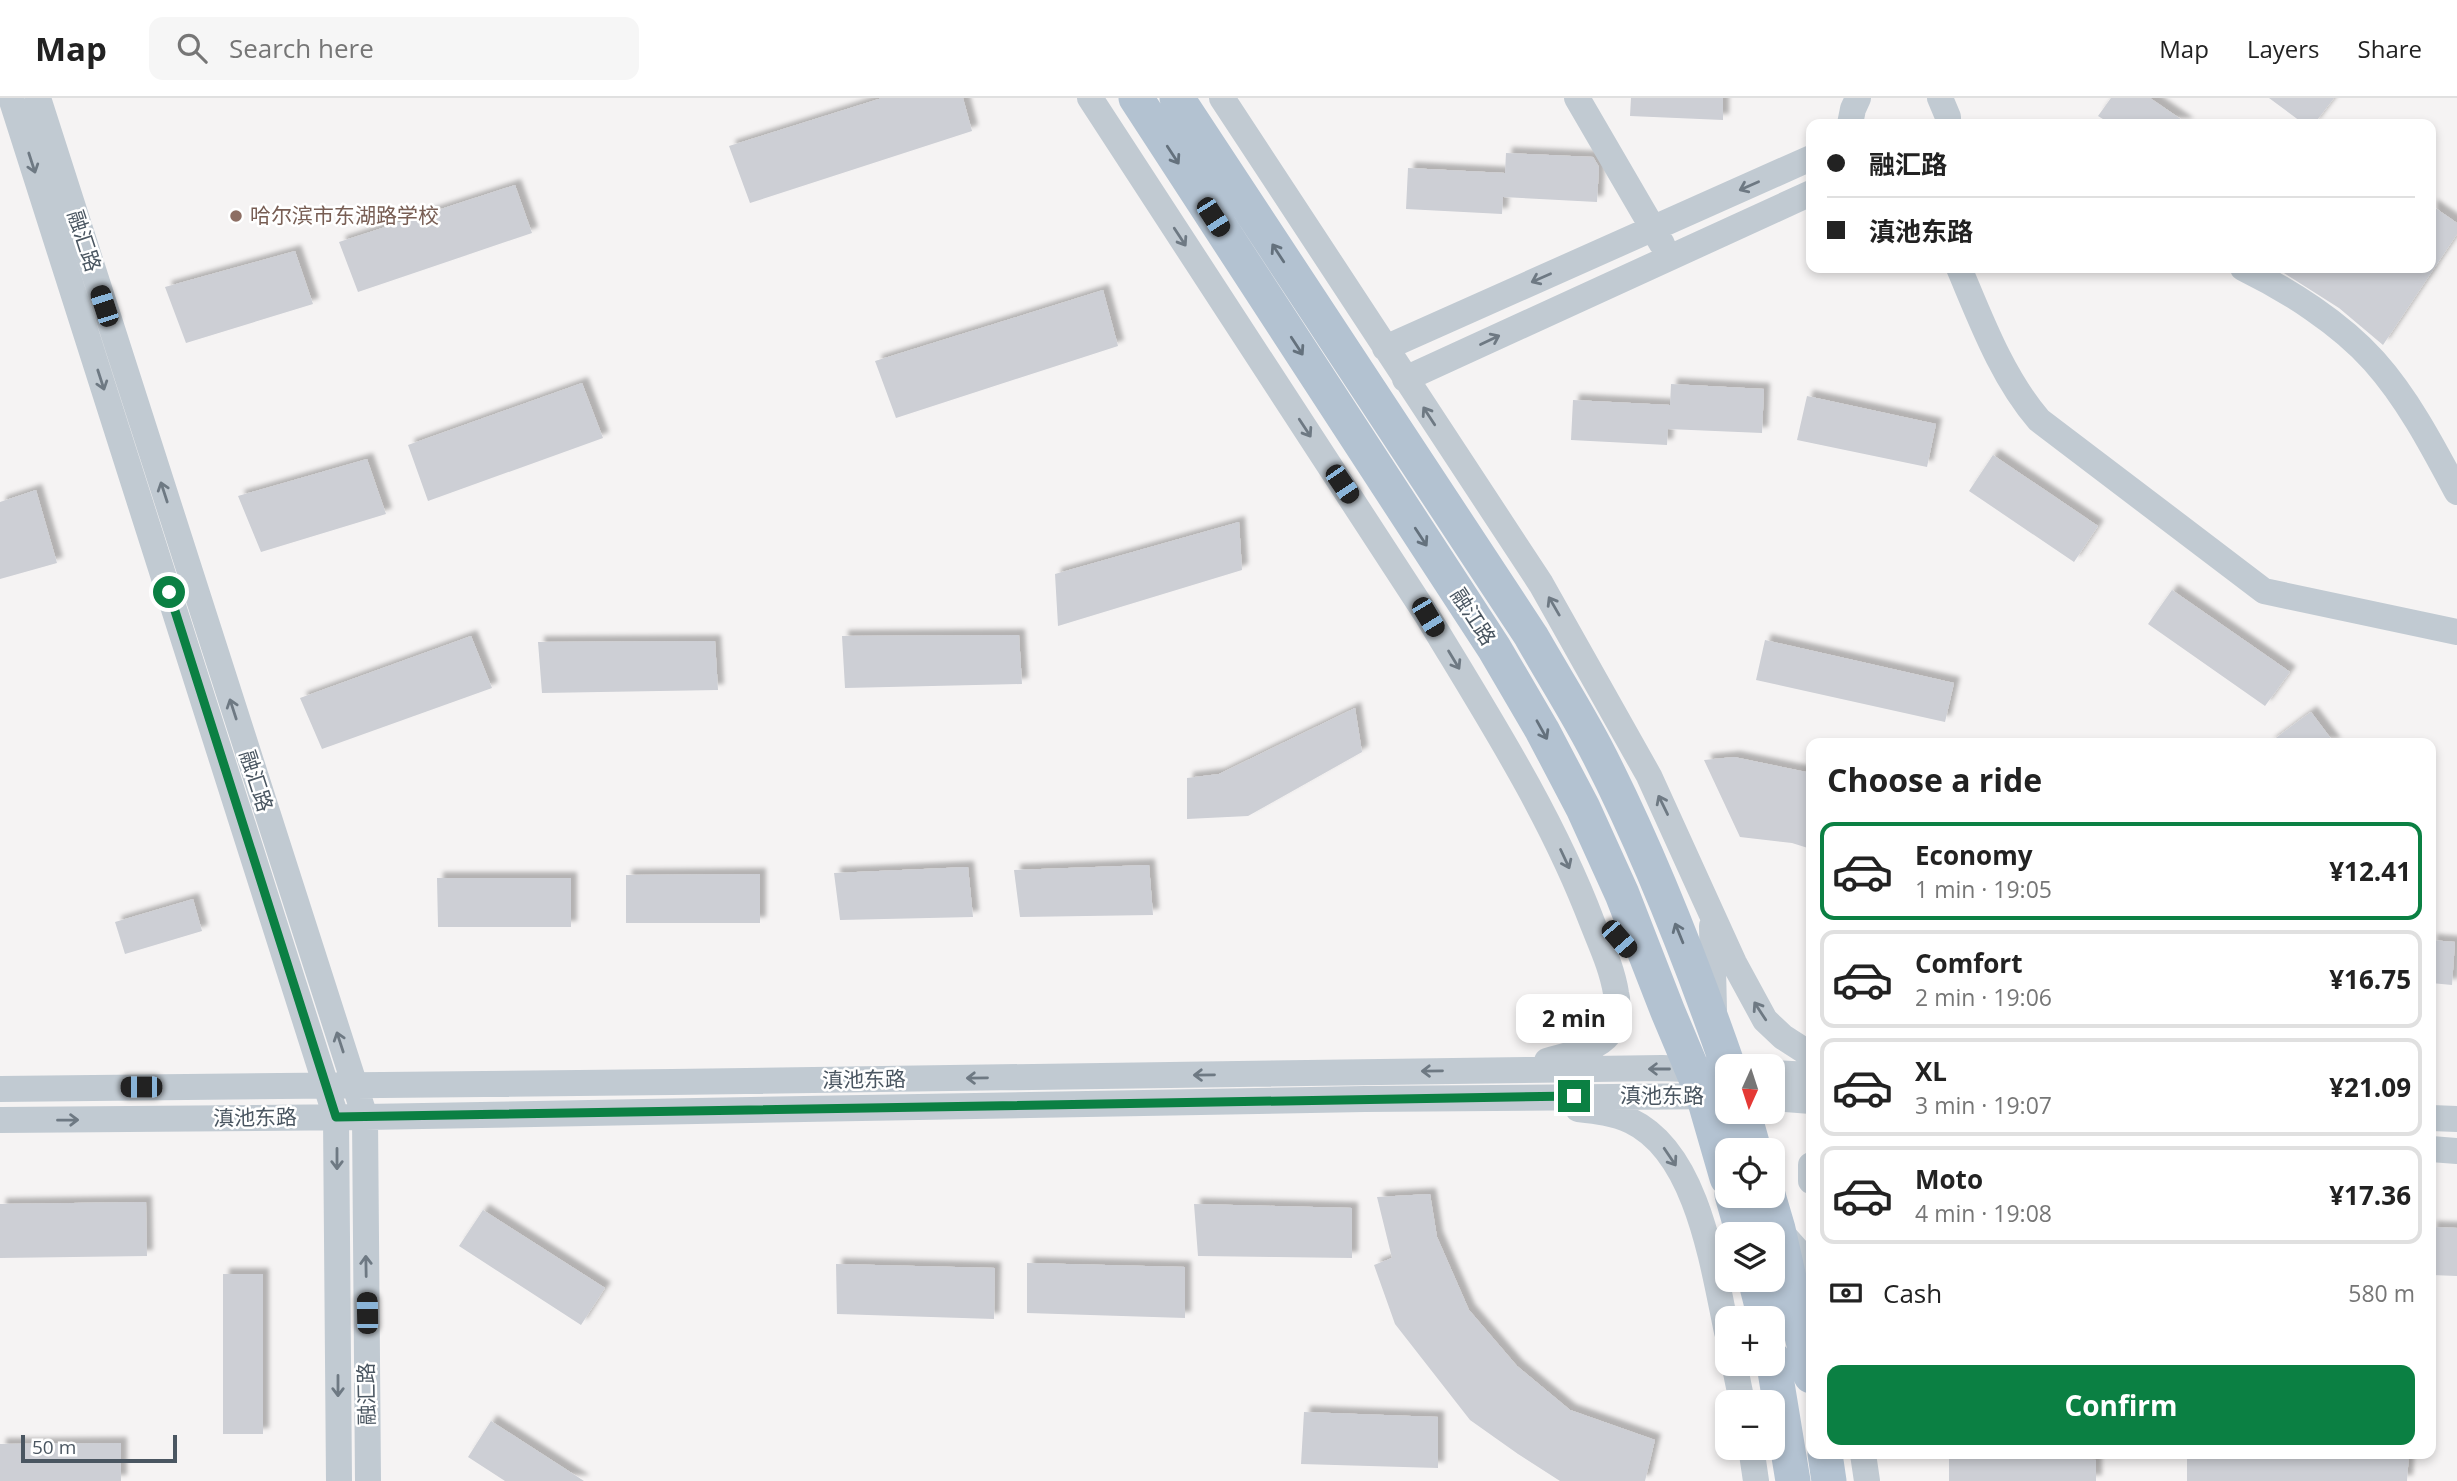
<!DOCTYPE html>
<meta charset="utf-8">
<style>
:root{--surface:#fff;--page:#f6f6f6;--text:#222;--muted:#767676;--line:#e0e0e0;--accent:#0b8043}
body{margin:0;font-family:"Open Sans","Noto Sans SC",sans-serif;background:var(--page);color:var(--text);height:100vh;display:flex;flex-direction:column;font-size:26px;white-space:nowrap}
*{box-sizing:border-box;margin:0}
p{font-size:23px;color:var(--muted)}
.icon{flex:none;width:38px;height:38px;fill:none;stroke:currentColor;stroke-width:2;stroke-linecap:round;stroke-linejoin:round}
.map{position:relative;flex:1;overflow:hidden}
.drawer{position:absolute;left:1806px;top:640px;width:630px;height:721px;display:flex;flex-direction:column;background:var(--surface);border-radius:14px;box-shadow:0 4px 10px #0003}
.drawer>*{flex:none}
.banner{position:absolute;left:1806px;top:21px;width:630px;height:154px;border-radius:14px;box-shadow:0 4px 10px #0003;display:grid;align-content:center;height:154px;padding:0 21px;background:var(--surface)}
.needle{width:46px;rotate:183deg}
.tools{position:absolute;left:1715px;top:956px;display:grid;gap:14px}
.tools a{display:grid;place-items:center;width:70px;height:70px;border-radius:14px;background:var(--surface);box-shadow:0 4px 10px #0003;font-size:35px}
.scale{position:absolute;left:21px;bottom:18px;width:156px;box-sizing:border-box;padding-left:7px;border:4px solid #4a5661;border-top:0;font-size:19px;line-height:24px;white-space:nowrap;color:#4a5661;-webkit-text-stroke:5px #fff;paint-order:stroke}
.end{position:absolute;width:32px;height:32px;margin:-16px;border:9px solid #0b8043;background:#fff;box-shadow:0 0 0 4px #fff}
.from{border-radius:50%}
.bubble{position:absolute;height:49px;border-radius:14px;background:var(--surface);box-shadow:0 4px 10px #0003;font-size:23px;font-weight:700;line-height:49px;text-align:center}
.car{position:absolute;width:21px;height:42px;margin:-21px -10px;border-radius:9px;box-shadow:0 0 5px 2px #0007;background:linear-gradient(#222 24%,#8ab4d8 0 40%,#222 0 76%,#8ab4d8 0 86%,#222 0)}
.banner b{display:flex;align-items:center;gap:24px;height:66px;font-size:26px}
.banner b+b{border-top:2px solid var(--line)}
.banner i{width:18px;height:18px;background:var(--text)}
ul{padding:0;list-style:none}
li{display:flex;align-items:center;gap:21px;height:98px;margin:0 14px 10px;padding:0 7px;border:4px solid var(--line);border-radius:14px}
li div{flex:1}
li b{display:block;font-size:26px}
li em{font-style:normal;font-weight:700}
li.selected{border-color:var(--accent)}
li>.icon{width:63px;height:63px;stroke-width:1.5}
h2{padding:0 21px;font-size:32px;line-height:84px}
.pay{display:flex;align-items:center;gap:18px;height:77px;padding:0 21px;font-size:26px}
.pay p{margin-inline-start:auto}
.primary-button{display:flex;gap:14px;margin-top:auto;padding:14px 21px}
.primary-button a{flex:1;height:80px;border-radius:14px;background:var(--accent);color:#fff;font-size:28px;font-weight:700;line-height:80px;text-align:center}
header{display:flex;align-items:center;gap:42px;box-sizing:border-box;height:98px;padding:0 35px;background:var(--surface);border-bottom:2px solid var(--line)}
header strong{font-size:33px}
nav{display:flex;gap:38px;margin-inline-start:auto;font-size:24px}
.search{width:490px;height:63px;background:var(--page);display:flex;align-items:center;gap:18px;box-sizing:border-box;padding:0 24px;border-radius:14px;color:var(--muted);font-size:26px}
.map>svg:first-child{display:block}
.building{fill:#cdcfd5;filter:url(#shadow)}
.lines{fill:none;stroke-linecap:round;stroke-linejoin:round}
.minor{stroke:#c1cad2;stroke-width:26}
.major{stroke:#b3c2d1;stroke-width:35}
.oneway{stroke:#64717d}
.oneway2{stroke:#6e7983}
.route{stroke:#0b8043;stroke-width:9}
.education-dot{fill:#8d6e63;stroke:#fff;stroke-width:2.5}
.labels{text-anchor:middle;stroke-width:5;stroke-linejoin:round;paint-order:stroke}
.education-label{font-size:21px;fill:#785e54;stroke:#fff;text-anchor:start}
.street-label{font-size:21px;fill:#4a5661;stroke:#fff}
</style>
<header>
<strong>Map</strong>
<div class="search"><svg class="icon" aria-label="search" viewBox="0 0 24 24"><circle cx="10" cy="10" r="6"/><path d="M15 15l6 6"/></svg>Search here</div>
<nav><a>Map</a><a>Layers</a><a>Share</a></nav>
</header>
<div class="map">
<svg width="2457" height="1383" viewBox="0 0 2457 1383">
<defs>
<filter id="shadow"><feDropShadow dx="6" dy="-6" stdDeviation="2" flood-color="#0004"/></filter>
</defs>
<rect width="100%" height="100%" fill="#f5f3f3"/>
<!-- building -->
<path class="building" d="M882 0H963L972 33 750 105 729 48Z
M1631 0H1723V22L1630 18Z
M2111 0H2150L2188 26H2111L2098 18Z
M2269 0H2334L2314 26H2304Z
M1506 55 1593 59 1599 69 1597 104 1503 99 1502 116 1406 111 1408 70 1505 75Z
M515 87 532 135 358 194 339 144Z
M2431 107 2457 125V136L2383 247 2339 210 2276 170H2431Z
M295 153 313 206 186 245 165 189Z
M1103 192 1118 248 896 320 875 263Z
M582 285 603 340 428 403 408 347Z
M1671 286 1764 291 1762 335 1668 331 1667 347 1571 342 1573 302 1670 307Z
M1807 298 1936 326 1927 369 1797 342Z
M1993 357 2098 428 2074 464 1969 393Z
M367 361 386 416 261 454 238 398Z
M36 392 57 465 0 481V404Z
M1239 424 1242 472 1058 528 1055 476Z
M2172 492 2290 574 2265 608 2148 526Z
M1019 537 1022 586 845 590 842 538Z
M471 538 492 590 322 651 300 600Z
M1765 542 1954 585 1945 624 1756 582Z
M715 543 718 592 542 595 538 544Z
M1355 610 1362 654 1248 718 1187 721V680L1219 676Z
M2311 614 2335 646H2268L2301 621Z
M1734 659 1811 675V751L1792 745 1740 739 1704 662Z
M1149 767 1153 817 1020 819 1014 772Z
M968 769 973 819 840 822 834 775Z
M760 776V825H626V777Z
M437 780H571V829H438Z
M193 801 202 833 125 856 115 824Z
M2431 842 2455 844 2452 887 2431 885Z
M1430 1096 1437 1139 1469 1212 1517 1268 1570 1312 1655 1342 1645 1383H1560L1518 1356 1470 1322 1395 1226 1374 1167 1392 1160 1377 1099Z
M146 1104 147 1158 0 1160V1106Z
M1194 1106 1352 1110V1160L1198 1158Z
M483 1112 605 1190 581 1227 459 1148Z
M2431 1129 2457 1130V1178L2431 1177Z
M1027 1165 1185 1169V1220L1027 1215Z
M836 1166 995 1170 994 1221 837 1216Z
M223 1176H263V1336H223Z
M1304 1314 1438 1319V1370L1301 1366Z
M491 1323 584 1383H505L468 1359Z
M121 1345V1383H0V1346Z
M1949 1356H2003L2096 1362V1383H1949Z
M2187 1356H2409L2407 1383H2187Z"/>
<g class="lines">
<!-- minor -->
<path class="minor" d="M11 0 336 1019 339 1383
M38 0 365 1019 368 1383
M1090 0 1428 519C1487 617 1551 716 1592 824 1601 847 1612 870 1616 895 1619 906 1617 926 1609 936 1596 953 1566 957 1547 963
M1222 0 1541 486 1649 678 1734 865 1765 922 1783 939 1811 957
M1577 0 1662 146
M1940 0 1948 19V26
M1850 26 1853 11 1858 0
M1959 170C1981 222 2002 279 2039 322L2264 493 2457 534
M2243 170C2288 192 2340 225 2374 263 2408 301 2433 349 2457 394
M1385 250 1811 60
M1405 281 1811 95
M1712 828 1714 912
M1773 975 1811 977
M0 991 672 984 1662 970 1708 972
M1773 1000 1811 1003
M1578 1011C1596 1013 1614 1015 1631 1023 1698 1055 1713 1169 1727 1234
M2431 1020 2457 1021
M0 1022 365 1019 1365 1001 1727 998
M2431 1051 2457 1053
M1811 1067V1083
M1780 1133 1811 1168
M1734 1265 1742 1304
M1751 1349 1756 1383
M1863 1356 1867 1383"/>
<!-- major -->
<path class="major" d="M1136 0 1494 550 1542 632 1583 710 1622 796 1668 914 1703 997 1727 1080
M1177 0 1531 538C1552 575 1575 611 1595 649 1648 751 1690 859 1728 968
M1743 1013 1754 1052
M1732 1097 1743 1136
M1768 1097 1778 1131 1811 1278
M1755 1181 1765 1220
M1773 1261 1793 1383
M1825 1356 1829 1383"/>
</g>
<!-- one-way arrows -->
<defs><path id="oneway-shaft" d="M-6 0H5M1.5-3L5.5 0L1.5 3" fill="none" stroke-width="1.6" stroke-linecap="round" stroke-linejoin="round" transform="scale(1.75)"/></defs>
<g class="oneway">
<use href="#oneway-shaft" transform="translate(1173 57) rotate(57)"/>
<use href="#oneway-shaft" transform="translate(1278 155) rotate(-123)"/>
<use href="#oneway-shaft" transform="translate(1297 248) rotate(57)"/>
<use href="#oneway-shaft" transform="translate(1421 439) rotate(57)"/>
<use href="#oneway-shaft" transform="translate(1542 632) rotate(61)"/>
<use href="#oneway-shaft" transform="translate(1679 835) rotate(-112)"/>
</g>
<g class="oneway2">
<use href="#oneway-shaft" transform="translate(32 65) rotate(72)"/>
<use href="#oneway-shaft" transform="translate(1749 88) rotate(156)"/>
<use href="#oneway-shaft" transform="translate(1180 139) rotate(57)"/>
<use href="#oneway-shaft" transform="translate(1541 180) rotate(156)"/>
<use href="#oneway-shaft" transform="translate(1490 242) rotate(-25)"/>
<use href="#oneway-shaft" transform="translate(101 282) rotate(72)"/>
<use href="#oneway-shaft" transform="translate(1429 318) rotate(-123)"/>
<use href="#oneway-shaft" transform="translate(1305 330) rotate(57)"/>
<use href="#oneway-shaft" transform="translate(164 394) rotate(-108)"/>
<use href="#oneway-shaft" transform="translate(1554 508) rotate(-120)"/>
<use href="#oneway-shaft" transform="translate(1454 562) rotate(59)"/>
<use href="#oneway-shaft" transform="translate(233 611) rotate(-108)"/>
<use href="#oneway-shaft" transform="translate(1663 707) rotate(-116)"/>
<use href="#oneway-shaft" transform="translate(1565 761) rotate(65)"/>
<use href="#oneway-shaft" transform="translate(1760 913) rotate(-123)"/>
<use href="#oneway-shaft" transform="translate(340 944) rotate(-108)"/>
<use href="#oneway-shaft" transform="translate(1659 971) rotate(-180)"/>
<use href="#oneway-shaft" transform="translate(1432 973) rotate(179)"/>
<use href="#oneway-shaft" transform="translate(1204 977) rotate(179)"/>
<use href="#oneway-shaft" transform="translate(977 980) rotate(179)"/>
<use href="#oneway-shaft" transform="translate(68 1022) rotate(-1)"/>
<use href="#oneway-shaft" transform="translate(1670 1059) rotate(56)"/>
<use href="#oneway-shaft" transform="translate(337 1061) rotate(90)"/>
<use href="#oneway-shaft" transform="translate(366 1168) rotate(-91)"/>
<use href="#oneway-shaft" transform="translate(338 1288) rotate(90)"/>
</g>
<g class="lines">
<!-- route -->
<path class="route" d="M169 494 336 1019 1574 998"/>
</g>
<!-- markers -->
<circle class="education-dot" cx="236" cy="118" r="7"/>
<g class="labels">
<!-- education labels -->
<g class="education-label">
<text x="250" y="125">哈尔滨市东湖路学校</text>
</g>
<!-- street labels -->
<g class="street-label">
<text transform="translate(84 143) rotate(72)" y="7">融汇路</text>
<text transform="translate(1473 519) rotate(57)" y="7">融江路</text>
<text transform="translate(256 683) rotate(72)" y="7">融汇路</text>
<text transform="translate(864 982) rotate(-1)" y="7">滇池东路</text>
<text x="1662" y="1005">滇池东路</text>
<text transform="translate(255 1020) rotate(-1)" y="7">滇池东路</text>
<text transform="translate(367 1296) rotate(-91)" y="7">融汇路</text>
</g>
</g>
</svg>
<div class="tools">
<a><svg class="needle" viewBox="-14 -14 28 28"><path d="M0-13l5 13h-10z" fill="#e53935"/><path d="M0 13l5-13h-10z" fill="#767676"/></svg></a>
<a><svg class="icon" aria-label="locate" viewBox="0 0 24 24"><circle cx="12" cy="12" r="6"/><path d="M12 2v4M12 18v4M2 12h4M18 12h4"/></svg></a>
<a><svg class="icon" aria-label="layers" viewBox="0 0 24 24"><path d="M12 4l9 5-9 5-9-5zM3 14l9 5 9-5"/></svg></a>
<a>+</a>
<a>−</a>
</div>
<div class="scale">50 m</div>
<i class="end from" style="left:169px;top:494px"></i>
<i class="end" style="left:1574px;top:998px"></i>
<div class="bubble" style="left:1516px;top:896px;width:116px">2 min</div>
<i class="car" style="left:1213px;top:119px;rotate:147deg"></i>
<i class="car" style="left:104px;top:208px;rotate:342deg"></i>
<i class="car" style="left:1342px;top:386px;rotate:146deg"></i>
<i class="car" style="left:1428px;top:519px;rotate:149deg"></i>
<i class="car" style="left:1619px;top:841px;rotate:139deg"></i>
<i class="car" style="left:141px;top:989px;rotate:270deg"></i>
<i class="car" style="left:367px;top:1215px;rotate:359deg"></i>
<div class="banner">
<b><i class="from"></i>融汇路</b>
<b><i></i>滇池东路</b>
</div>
<section class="drawer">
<h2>Choose a ride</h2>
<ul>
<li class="selected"><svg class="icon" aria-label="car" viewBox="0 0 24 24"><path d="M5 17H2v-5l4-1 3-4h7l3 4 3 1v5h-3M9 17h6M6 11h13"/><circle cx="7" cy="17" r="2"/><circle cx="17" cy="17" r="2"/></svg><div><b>Economy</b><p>1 min · 19:05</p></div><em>¥12.41</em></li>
<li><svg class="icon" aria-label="car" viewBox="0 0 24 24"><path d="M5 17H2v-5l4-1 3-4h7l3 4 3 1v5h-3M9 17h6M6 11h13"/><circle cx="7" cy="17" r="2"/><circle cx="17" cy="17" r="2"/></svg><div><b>Comfort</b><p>2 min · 19:06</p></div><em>¥16.75</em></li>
<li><svg class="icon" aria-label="car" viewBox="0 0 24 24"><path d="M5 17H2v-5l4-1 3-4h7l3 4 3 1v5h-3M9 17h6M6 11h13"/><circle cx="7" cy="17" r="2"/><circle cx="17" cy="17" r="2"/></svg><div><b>XL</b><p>3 min · 19:07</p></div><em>¥21.09</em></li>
<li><svg class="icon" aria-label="car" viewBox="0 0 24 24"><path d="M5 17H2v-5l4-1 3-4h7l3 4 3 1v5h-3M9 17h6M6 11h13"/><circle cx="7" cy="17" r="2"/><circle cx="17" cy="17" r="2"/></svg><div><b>Moto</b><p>4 min · 19:08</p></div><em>¥17.36</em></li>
</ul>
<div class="pay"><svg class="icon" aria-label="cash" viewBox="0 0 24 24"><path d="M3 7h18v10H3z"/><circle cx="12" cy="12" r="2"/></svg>Cash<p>580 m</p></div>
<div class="primary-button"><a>Confirm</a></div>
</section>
</div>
